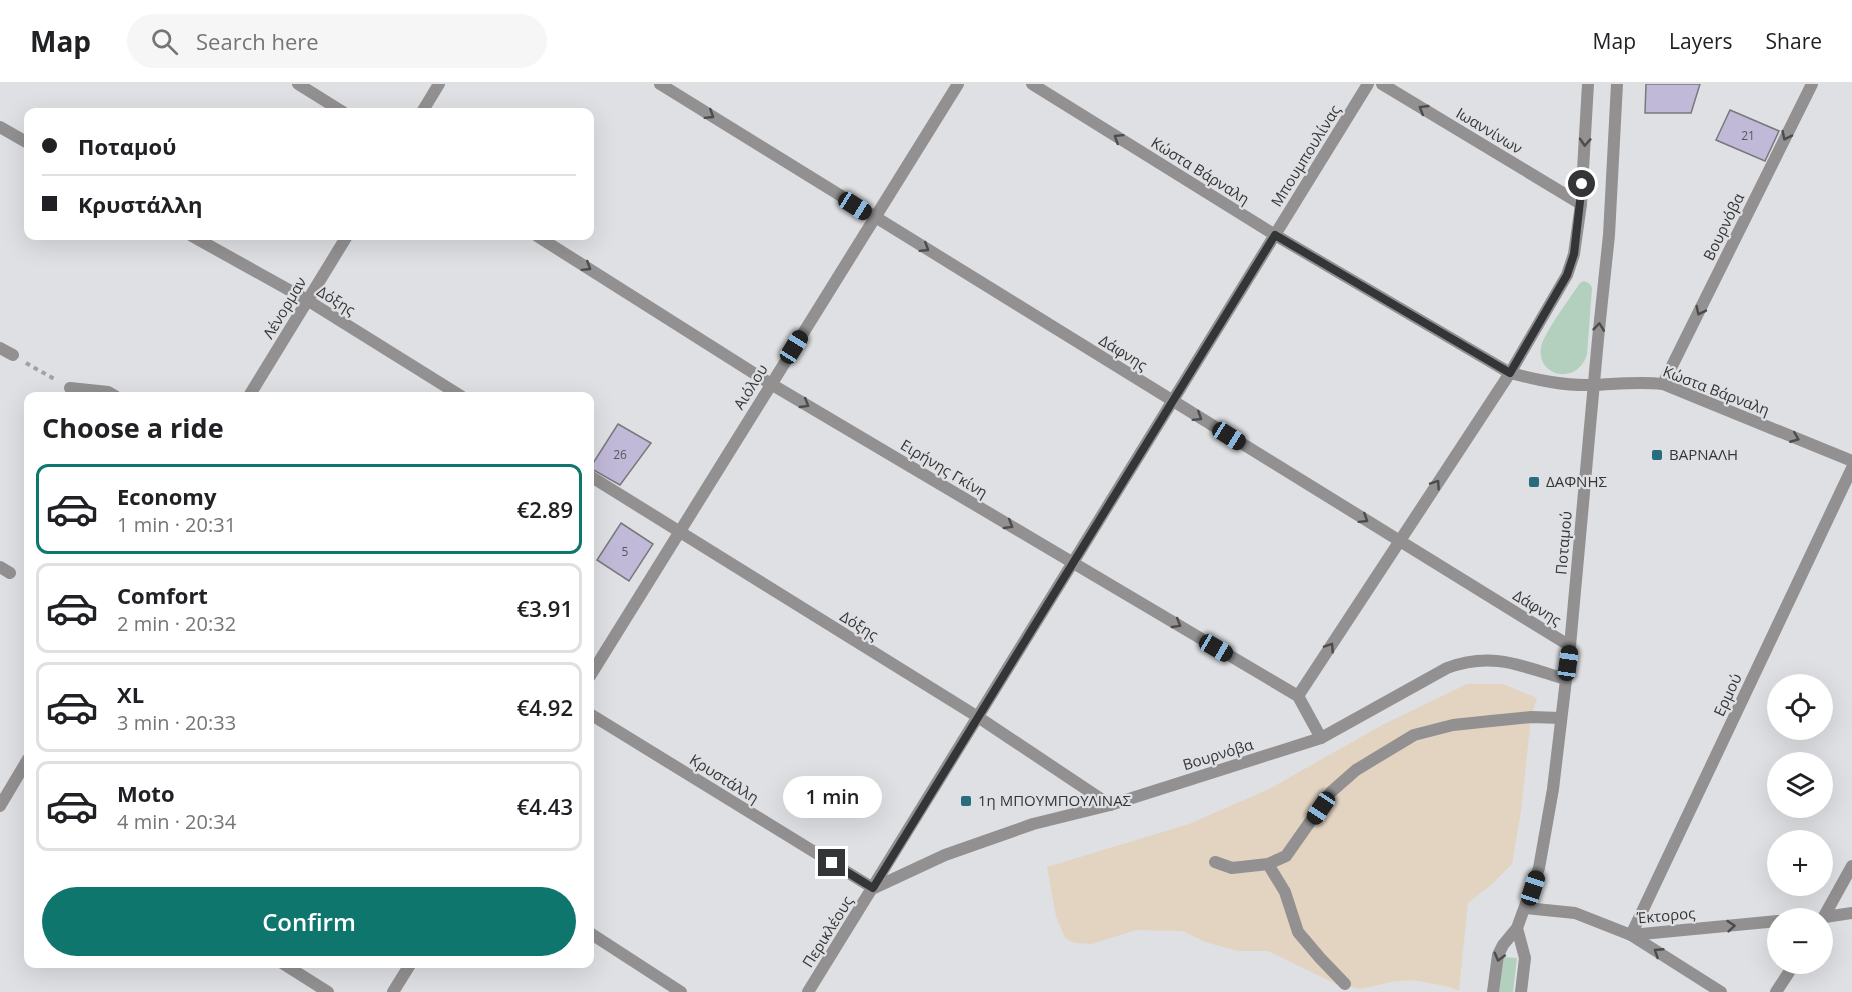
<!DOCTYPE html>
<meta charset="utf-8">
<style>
:root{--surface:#fff;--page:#f6f6f6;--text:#202124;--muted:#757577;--line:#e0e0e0;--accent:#0f766e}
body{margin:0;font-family:"Open Sans",sans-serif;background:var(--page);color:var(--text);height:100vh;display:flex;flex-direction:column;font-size:22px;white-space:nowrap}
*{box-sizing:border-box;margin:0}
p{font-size:20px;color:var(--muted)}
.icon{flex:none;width:33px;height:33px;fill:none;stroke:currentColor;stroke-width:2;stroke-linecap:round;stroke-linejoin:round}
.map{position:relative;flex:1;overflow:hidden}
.panel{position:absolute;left:24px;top:308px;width:570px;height:576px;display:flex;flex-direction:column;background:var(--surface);border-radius:12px;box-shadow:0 6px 24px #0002}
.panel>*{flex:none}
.banner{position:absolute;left:24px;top:24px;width:570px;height:132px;border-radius:12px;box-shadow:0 6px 24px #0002;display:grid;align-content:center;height:132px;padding:0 18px;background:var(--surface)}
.tools{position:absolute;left:1767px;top:590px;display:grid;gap:12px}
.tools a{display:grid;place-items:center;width:66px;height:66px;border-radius:50%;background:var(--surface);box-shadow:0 6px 24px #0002;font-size:30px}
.end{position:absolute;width:27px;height:27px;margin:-14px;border:8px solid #343536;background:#fff;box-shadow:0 0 0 3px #fff}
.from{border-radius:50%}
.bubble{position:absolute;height:42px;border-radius:21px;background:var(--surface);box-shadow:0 6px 24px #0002;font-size:20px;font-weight:600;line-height:42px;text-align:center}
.car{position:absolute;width:18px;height:36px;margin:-18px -9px;border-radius:8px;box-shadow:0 0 4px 2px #0007;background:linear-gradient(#222 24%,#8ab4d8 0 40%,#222 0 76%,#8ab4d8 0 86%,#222 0)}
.banner b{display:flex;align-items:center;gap:21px;height:57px;font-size:22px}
.banner b+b{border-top:2px solid var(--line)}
.banner i{width:15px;height:15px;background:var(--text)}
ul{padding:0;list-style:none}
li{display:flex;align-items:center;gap:18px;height:90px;margin:0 12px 9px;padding:0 6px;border:3px solid var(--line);border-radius:12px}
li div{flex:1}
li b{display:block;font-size:22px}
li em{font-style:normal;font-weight:600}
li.selected{border-color:var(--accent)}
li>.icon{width:54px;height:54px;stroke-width:1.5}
h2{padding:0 18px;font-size:27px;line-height:72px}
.cta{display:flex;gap:12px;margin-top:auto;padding:12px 18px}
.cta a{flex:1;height:69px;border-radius:36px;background:var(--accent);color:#fff;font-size:24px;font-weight:600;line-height:69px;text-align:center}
header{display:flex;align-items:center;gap:36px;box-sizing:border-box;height:84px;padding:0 30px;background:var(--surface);border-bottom:2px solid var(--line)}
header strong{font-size:28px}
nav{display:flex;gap:33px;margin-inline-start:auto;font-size:21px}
.search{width:420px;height:54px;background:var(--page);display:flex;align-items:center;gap:15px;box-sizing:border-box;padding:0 21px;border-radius:33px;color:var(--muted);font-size:22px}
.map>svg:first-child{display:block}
.industrial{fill:#e3d4c1}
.green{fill:#b3d0be}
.building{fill:#c1b9d8;stroke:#79787b;stroke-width:1.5}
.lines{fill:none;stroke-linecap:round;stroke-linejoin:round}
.path{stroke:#9fa1a3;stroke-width:4;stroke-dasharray:4.5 4.5;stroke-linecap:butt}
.service{stroke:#929091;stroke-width:12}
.pedestrian{stroke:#929091;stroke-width:12}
.minor{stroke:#929091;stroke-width:12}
.tertiary{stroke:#929091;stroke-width:12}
.oneway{stroke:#4c4c4d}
.route{stroke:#343536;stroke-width:8}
.poi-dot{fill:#286c7d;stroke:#dee0e3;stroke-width:2}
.labels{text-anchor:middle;stroke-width:4.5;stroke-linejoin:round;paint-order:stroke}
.number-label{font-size:12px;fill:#57565e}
.street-label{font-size:15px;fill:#343536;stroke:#dee0e3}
.poi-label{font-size:15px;fill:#343536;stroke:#dee0e3;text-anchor:start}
</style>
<header>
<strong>Map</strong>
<div class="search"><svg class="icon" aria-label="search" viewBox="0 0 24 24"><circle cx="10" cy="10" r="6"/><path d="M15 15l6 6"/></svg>Search here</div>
<nav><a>Map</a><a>Layers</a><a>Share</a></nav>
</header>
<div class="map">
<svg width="1852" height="908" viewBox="0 0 1852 908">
<rect width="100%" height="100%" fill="#dee0e3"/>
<!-- industrial -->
<path class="industrial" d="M1467 600H1503L1537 614 1531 633 1521 727 1512 780 1491 801 1468 819 1459 907 1446 902 1412 896 1391 898 1361 905 1336 900 1268 867H1238L1205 858 1183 847 1136 846 1092 860 1075 859 1065 854 1056 832 1047 783 1189 740 1269 705 1384 640Z"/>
<!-- green -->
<path class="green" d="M1584 197 1590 200 1592 204 1587 270C1578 302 1536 293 1541 263 1544 249 1570 214 1580 199Z
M1502 873 1517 874 1513 908H1498Z"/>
<!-- building -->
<path class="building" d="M1646 0H1700L1691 29H1645Z
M1730 26 1779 47 1765 77 1716 56Z
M618 340 651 359 620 401 590 384Z
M621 439 653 460 629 497 597 476Z"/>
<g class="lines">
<!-- path -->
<path class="path" d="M26 279 56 296"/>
<!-- service -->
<path class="service" d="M1215 778 1232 784 1268 780 1286 772 1331 708 1356 686 1414 651 1453 641 1491 637 1531 633 1561 634
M1268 780 1285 808 1298 848 1320 874 1345 900"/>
<!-- pedestrian -->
<path class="pedestrian" d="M1631 851 1778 837"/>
<!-- minor -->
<path class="minor" d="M298 0 343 28
M660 0 1570 562
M1382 0 1581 120
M422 28 439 0
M0 43 28 59
M192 152 307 216 461 312
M537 152 771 300 1298 612 1321 654
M0 264 13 271
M1663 300 1812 0
M70 304 108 308 115 312
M249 312 347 152
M590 392 978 633 1110 721
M0 483 10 489
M590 592 958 0
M1298 612 1510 289
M590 630 873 804
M0 722 28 675
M1526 824 1575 829 1631 851 1721 908
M1825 833 1852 829
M1822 836 1852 782
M590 849 681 908
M1631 851 1852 384
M282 879 328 908
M393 908 411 879
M1776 908 1795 879"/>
<!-- tertiary -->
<path class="tertiary" d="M1032 0 1275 151 1510 289C1538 296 1564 302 1593 301 1617 300 1639 297 1663 300L1852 377
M1510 289 1567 191 1574 170 1581 120 1588 0
M874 804 945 771 1033 740 1110 721 1321 654 1447 584C1492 567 1522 582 1565 595
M1517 844 1525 874 1521 908
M808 908 1368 0
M1493 908 1498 871 1503 861 1517 844 1539 784 1553 705 1570 562 1598 255 1609 151 1617 0"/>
</g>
<!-- one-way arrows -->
<defs><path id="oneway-chevron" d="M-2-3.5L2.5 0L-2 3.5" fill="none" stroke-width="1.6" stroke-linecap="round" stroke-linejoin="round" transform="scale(1.5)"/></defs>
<g class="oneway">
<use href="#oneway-chevron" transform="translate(1423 25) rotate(-149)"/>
<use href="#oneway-chevron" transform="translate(710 31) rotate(32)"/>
<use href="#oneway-chevron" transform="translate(1786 52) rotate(116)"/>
<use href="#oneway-chevron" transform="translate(1118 54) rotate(-148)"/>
<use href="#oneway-chevron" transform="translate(1585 58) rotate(94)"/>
<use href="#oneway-chevron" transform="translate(925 164) rotate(32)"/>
<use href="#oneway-chevron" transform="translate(587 183) rotate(32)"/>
<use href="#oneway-chevron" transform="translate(1700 227) rotate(116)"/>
<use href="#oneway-chevron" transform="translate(1599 243) rotate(-84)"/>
<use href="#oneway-chevron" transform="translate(805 320) rotate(31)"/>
<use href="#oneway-chevron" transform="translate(1198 333) rotate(32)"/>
<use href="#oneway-chevron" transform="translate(1795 354) rotate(22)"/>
<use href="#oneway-chevron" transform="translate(1436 400) rotate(-56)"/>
<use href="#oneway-chevron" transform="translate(1364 435) rotate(32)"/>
<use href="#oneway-chevron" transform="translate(1009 441) rotate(31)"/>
<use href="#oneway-chevron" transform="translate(1177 540) rotate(31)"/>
<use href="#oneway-chevron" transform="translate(1330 563) rotate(-57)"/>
<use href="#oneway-chevron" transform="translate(1731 842) rotate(-5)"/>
<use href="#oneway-chevron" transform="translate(1658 868) rotate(-147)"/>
<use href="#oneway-chevron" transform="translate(1499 873) rotate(105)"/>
</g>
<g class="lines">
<!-- route -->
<path class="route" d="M832 779 873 804 1275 151 1510 289 1567 191 1574 170 1582 100"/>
</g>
<!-- markers -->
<g class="poi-dot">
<rect x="1651" y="365" width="12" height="12" rx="3"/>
<rect x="1528" y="392" width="12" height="12" rx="3"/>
<rect x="960" y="711" width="12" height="12" rx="3"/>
</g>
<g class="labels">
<!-- number labels -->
<g class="number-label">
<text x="1748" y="56">21</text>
<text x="620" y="375">26</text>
<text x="625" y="472">5</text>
</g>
<!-- street labels -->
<g class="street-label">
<text transform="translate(1489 47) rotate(31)" y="5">Ιωαννίνων</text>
<text transform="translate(1306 72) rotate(-58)" y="5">Μπουμπουλίνας</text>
<text transform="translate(1200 87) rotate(32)" y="5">Κώστα Βάρναλη</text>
<text transform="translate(1724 143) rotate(-64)" y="5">Βουρνόβα</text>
<text transform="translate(336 217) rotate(32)" y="5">Δόξης</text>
<text transform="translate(285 224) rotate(-59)" y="5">Λένορμαν</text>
<text transform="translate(1123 269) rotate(32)" y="5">Δάφνης</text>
<text transform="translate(751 303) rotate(-58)" y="5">Αιόλου</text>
<text transform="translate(1716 307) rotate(21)" y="5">Κώστα Βάρναλη</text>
<text transform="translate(944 385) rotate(31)" y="5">Ειρήνης Γκίνη</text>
<text transform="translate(1564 459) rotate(-85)" y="5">Ποταμού</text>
<text transform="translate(1537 524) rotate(32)" y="5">Δάφνης</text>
<text transform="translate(859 542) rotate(32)" y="5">Δόξης</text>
<text transform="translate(1728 611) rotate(-65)" y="5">Ερμού</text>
<text transform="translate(1218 671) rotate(-17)" y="5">Βουρνόβα</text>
<text transform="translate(724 695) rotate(32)" y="5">Κρυστάλλη</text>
<text transform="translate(1666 832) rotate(-5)" y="5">Έκτορος</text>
<text transform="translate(828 848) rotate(-58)" y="5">Περικλέους</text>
</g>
<!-- poi labels -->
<g class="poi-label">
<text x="1669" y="376">ΒΑΡΝΑΛΗ</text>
<text x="1546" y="403">ΔΑΦΝΗΣ</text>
<text x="978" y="722">1η ΜΠΟΥΜΠΟΥΛΙΝΑΣ</text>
</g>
</g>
</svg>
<div class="tools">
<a><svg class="icon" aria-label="locate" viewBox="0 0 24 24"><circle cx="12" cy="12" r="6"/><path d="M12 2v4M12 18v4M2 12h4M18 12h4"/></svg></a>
<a><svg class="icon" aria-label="layers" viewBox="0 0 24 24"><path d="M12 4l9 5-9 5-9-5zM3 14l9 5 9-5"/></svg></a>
<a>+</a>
<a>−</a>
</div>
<i class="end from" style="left:1582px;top:100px"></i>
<i class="end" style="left:832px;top:779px"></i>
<div class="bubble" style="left:783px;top:692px;width:99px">1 min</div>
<i class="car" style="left:855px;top:122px;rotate:122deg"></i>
<i class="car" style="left:794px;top:263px;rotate:32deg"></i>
<i class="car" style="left:1229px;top:352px;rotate:122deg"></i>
<i class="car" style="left:1216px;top:564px;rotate:120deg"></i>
<i class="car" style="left:1568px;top:579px;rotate:8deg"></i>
<i class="car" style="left:1321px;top:724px;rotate:214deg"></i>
<i class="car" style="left:1533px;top:804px;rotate:18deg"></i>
<div class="banner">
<b><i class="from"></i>Ποταμού</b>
<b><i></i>Κρυστάλλη</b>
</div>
<section class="panel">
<h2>Choose a ride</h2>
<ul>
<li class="selected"><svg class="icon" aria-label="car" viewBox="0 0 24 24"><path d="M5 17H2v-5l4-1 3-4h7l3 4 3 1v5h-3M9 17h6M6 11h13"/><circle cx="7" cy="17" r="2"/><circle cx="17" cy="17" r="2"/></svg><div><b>Economy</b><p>1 min · 20:31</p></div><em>€2.89</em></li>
<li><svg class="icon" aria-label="car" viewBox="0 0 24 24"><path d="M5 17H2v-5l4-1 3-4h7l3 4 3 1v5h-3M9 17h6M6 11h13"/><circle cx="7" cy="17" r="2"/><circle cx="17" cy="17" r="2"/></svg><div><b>Comfort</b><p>2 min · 20:32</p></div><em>€3.91</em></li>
<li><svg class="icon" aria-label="car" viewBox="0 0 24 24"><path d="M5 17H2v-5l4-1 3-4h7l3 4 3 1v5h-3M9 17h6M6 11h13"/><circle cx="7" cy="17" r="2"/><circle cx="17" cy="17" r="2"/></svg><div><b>XL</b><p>3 min · 20:33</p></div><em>€4.92</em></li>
<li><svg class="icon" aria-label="car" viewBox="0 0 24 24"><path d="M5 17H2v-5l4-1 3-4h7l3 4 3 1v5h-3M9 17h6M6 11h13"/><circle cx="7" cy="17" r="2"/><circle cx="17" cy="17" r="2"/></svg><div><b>Moto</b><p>4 min · 20:34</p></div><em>€4.43</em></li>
</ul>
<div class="cta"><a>Confirm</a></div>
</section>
</div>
